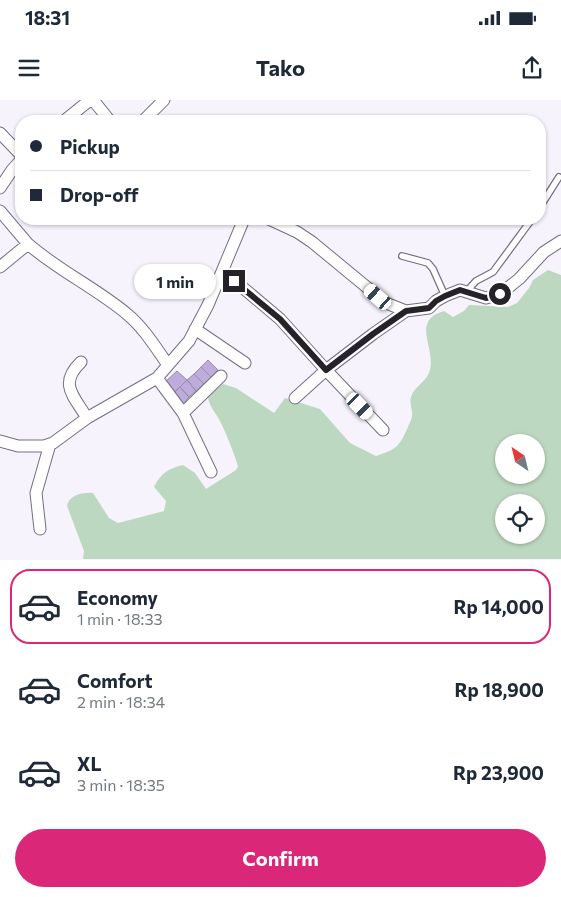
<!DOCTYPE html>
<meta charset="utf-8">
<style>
:root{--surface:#fff;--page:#f2f2f3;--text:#1f2937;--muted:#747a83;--line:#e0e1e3;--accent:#db2777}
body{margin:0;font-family:Commissioner,sans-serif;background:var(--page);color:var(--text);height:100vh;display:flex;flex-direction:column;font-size:19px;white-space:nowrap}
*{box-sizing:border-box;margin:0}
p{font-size:16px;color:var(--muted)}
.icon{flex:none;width:28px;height:28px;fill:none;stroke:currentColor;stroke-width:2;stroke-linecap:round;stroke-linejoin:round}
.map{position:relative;height:460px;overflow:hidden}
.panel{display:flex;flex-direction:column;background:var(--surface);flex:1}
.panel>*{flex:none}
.hud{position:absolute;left:15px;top:15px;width:531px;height:110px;border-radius:20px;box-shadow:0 1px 4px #0004;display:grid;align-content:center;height:110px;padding:0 15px;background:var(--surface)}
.needle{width:32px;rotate:325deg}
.tools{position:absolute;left:495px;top:334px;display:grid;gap:10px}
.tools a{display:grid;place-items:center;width:50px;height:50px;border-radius:50%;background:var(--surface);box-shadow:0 1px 4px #0004;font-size:25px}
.end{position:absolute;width:22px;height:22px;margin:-11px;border:6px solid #25222a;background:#fff;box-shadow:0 0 0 2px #fff}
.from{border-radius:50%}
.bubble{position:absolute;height:35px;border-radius:18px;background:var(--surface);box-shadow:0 1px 4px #0004;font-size:16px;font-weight:700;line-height:35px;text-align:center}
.car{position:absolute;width:15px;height:30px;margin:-15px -8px;border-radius:6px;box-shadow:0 0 4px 1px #0007;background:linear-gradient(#fff 24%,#345 0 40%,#fff 0 76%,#345 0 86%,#fff 0)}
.hud b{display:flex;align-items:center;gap:18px;height:48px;font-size:19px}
.hud b+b{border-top:1px solid var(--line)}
.hud i{width:12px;height:12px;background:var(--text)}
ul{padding:9px 0 0;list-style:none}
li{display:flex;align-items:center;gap:15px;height:75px;margin:0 10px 8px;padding:0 5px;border:2px solid transparent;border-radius:20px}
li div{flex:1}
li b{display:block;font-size:19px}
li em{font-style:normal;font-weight:700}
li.on{border-color:var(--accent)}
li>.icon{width:45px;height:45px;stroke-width:1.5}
.cta{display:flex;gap:10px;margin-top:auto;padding:10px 15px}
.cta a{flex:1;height:58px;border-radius:30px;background:var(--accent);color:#fff;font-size:20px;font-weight:700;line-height:58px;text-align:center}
.status{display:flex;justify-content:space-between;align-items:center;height:35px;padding:0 25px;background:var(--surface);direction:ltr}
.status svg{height:14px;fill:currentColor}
header{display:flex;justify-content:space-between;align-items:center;height:65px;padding:0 15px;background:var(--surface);font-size:22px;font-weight:700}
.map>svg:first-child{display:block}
.green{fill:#bdd8c0;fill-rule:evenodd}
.building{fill:#beacdc;stroke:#968ea3}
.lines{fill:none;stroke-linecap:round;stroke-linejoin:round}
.service-casing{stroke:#766e83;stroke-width:8}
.minor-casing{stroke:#766e83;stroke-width:13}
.service{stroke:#fff;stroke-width:5.5}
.minor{stroke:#fff;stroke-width:11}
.route{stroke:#25222a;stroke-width:6}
</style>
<div class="status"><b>18:31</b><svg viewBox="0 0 49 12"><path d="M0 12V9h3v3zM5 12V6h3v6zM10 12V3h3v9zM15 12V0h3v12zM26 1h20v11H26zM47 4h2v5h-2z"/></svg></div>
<header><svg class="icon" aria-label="menu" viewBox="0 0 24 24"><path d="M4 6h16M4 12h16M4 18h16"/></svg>Tako<svg class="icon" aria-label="share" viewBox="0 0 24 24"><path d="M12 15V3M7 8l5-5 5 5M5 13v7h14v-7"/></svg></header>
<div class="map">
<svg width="561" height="460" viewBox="0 0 561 460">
<rect width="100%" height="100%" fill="#f6f3fd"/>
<!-- green -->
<path class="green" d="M548 170 561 175V459H83L84 451 67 406C69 395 83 392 93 393L109 418 118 423 164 411 166 401 154 387C160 374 169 368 183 365L195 373 206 389 236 370 238 366C233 351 227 335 220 321 216 313 208 305 208 296L223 284 236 288 274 313 285 298 320 309 350 343 376 356C397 349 399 347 408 327 409 324 412 319 412 316 413 310 409 304 411 297 414 287 425 282 429 273 438 249 409 221 444 211L453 217 464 211 469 205 508 207 517 203 529 188 533 180ZM504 342H536V375H504ZM504 402H536V435H504Z"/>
<!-- building -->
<path class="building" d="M208 260 218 270 211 277 201 267Z
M201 267 211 277 204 284 194 274Z
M177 271 187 280 175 292 165 282Z
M194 274 204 284 196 291 187 280Z
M187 280 196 291 189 297 180 287Z
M180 287 189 297 183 304 173 293Z"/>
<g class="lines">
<defs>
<path id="service" d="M540 107 559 77
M402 156 428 163 433 169 445 196
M466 192 476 181 493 172 532 119"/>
<path id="minor" d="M93 0 110 21
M64 21 90 0
M143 21 164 0
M0 33 21 55
M0 88 12 70 21 60
M0 111 28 144 0 167
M269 119 297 132 312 142 386 203 406 211 429 208 436 201 445 196 460 190 486 198 500 194 519 179 544 152 561 141
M28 144C59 171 96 188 127 214 144 228 156 248 168 265
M223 171 280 219 326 270 373 234 406 211
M195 229 245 263
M81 262C58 284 74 296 87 318
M157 278 183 313 211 372
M295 298 326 270 383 330
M183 313 221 276
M0 341 18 346H44L53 343 87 318 157 278 189 241 208 205 244 119
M40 429 36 393 50 344"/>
</defs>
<!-- service casing -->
<use href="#service" class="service-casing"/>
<!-- minor casing -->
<use href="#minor" class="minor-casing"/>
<!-- service -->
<use href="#service" class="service"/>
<!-- minor -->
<use href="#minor" class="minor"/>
</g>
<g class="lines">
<!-- route -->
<path class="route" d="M234 181 280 219 326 270 373 234 406 211 429 208 436 201 445 196 460 190 486 198 500 194"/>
</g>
</svg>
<div class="tools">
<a><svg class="needle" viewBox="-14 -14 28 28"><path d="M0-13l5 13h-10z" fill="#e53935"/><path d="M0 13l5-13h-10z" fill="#747a83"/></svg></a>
<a><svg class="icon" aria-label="locate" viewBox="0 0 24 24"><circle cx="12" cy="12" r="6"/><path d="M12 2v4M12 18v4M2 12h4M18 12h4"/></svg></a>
</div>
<i class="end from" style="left:500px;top:194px"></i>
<i class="end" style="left:234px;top:181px"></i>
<div class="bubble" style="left:134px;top:164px;width:82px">1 min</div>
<i class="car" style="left:378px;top:197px;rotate:311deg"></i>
<i class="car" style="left:360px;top:306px;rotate:136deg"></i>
<div class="hud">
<b><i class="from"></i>Pickup</b>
<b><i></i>Drop-off</b>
</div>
</div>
<section class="panel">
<ul>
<li class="on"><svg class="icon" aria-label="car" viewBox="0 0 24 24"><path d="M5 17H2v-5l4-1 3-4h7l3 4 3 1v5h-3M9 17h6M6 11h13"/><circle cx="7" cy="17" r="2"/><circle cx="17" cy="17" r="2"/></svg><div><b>Economy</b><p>1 min · 18:33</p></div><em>Rp 14,000</em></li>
<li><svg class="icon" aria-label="car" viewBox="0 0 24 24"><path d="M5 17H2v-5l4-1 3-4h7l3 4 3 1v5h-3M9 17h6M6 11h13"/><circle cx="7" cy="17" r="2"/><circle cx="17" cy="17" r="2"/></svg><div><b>Comfort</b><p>2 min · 18:34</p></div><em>Rp 18,900</em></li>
<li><svg class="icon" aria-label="car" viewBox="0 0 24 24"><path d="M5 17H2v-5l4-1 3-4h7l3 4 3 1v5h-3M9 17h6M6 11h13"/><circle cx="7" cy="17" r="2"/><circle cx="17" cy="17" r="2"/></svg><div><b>XL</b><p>3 min · 18:35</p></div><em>Rp 23,900</em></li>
</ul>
<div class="cta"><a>Confirm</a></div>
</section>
